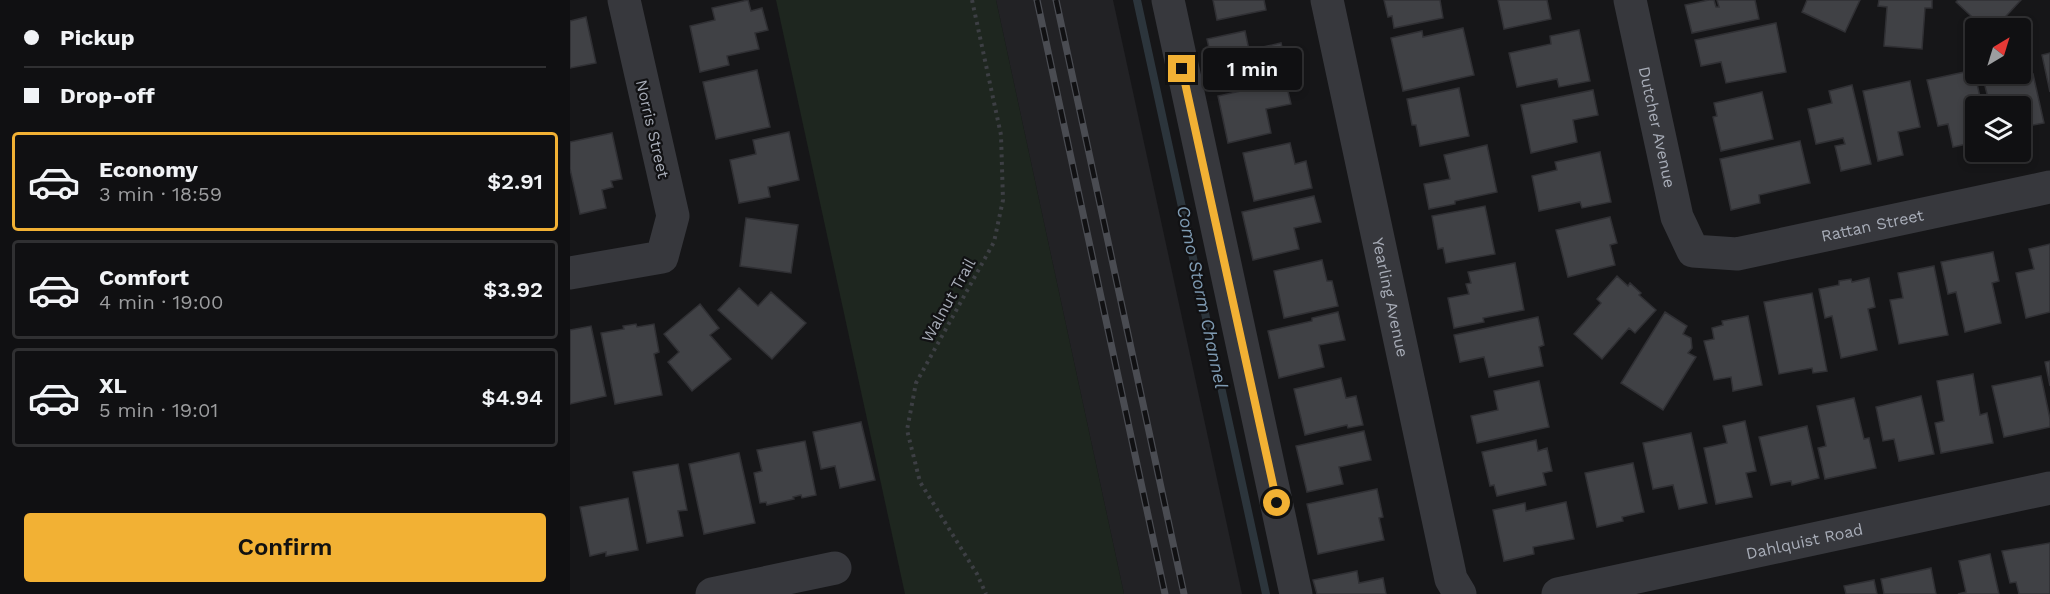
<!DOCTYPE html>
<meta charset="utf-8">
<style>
:root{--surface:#101012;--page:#1e1e20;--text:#f1f3f6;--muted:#9c9d9f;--line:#303032;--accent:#f2b134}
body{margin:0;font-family:"Work Sans",sans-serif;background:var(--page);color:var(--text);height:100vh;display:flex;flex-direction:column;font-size:22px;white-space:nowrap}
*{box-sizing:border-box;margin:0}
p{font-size:20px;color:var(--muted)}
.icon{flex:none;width:33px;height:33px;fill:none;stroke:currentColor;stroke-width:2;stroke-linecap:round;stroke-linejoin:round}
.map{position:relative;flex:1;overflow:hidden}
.side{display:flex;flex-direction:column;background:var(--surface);width:570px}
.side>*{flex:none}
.top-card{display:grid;align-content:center;height:132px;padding:0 24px;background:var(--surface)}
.needle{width:39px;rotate:38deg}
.tools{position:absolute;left:1395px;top:18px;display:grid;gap:12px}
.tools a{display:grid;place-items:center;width:66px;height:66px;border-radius:6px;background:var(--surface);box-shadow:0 3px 9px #0003,0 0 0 2px var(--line);font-size:30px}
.end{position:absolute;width:27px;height:27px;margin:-14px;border:8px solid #f2b134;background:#111;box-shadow:0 0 0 3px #111}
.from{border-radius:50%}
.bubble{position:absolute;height:42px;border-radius:6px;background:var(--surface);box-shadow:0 3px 9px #0003,0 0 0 2px var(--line);font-size:20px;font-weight:600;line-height:42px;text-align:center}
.top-card b{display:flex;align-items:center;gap:21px;height:57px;font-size:22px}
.top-card b+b{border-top:2px solid var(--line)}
.top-card i{width:15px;height:15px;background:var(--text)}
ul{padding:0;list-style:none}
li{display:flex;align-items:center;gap:18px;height:99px;margin:0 12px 9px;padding:0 12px;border:3px solid var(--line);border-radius:6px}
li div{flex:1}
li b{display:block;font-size:22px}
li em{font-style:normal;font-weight:600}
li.current{border-color:var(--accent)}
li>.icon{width:54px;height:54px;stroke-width:1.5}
.button{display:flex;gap:12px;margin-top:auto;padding:12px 24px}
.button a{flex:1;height:69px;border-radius:6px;background:var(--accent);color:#111;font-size:24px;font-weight:600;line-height:69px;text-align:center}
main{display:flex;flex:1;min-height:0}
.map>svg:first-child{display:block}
.built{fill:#222225}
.green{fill:#1e261f}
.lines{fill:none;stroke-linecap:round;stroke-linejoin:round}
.stream{stroke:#2c353c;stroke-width:8}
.building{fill:#404145;stroke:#303034;stroke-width:1.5}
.path{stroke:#3d3f44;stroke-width:4;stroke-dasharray:3 4.5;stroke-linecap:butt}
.minor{stroke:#37383d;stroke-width:33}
.rail-casing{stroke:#4a4c52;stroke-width:7}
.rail{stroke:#111113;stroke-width:4.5;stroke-dasharray:14;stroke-linecap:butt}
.route{stroke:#f2b134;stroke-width:8}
.labels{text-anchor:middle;stroke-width:4.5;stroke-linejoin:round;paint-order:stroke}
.street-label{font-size:16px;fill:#a8adb8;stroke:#111113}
.water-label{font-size:18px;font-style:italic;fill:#7f9bb3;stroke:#111113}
</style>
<main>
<section class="side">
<div class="top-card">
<b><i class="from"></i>Pickup</b>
<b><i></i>Drop-off</b>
</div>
<ul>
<li class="current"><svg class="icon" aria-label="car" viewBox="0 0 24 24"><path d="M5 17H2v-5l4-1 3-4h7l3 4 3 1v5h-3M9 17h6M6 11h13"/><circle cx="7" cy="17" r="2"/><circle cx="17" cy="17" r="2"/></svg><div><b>Economy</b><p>3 min · 18:59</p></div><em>$2.91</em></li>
<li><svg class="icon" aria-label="car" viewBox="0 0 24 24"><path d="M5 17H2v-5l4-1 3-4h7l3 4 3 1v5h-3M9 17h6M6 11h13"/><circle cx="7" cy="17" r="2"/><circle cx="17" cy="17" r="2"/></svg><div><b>Comfort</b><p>4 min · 19:00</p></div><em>$3.92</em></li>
<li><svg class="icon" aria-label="car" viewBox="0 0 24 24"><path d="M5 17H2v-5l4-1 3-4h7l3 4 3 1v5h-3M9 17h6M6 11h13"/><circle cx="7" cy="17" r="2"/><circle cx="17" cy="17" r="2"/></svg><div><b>XL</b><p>5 min · 19:01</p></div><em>$4.94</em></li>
</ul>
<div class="button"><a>Confirm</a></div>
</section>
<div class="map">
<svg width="1480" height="594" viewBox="0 0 1480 594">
<rect width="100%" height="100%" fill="#161618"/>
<!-- built -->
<path class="built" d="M426 0H543L672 594H554Z"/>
<!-- green -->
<path class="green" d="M206 0H426L554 594H335Z"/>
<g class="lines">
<!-- stream -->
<path class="stream" d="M567 0 696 594"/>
</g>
<!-- building -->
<path class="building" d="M178 0 181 11 192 8 198 30 185 33 189 49 157 56 159 65 130 72 120 26 145 20 142 8Z
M643 0H694L696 10 647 20Z
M814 0H870L873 18 824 28 822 16 818 17Z
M928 0H977L981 19 934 29Z
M1139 0H1144L1146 7H1149L1147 0H1185L1189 19 1122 33 1115 5Z
M1237 0H1290L1275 32 1232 12Z
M1309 0H1362V8H1355L1352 49 1314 46 1317 7 1308 6Z
M1388 0H1451L1425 28H1414L1386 2Z
M16 17 26 63 0 68V21Z
M1206 23 1216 72 1156 83 1151 62 1131 66 1125 40Z
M893 28 904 75 833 91 821 38 852 31 853 37Z
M1009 30 1020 81 989 87 987 79 947 87 939 53 981 44 980 36Z
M675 31 679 50 711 43 717 70 647 84 637 39Z
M1480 53V92L1472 55Z
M1450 61H1452L1456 76 1463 74 1474 123 1452 127 1453 132H1450V106H1420L1412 74H1450Z
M187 70 200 127 146 139 133 82Z
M1404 70 1412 106H1406V142L1383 147 1378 124 1368 126 1357 80Z
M715 79 721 104 696 109 701 133 658 143 648 96 689 87V84Z
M1340 81 1350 127 1328 132 1333 155 1308 161 1293 91Z
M1282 85 1301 164 1271 171 1265 146 1275 144 1273 138 1246 144 1238 109 1262 103 1259 91Z
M889 88 899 136 850 146 846 125H842L837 99Z
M1023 90 1028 115 1003 120 1007 142 961 153 951 105Z
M1192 92 1203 139 1151 151 1143 117 1147 116 1144 103Z
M219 132 229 180 198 187 200 197 169 203 160 160 186 154 183 140Z
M42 133 52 179 41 181 43 187 32 190 36 208 10 214 0 169V142Z
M1230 141 1240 183 1189 195 1190 203 1161 210 1150 159Z
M720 143 725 164 736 161 742 188 684 201 673 153Z
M917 145 927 192 885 201V204L859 209 854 184 880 179 874 155Z
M1030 152 1041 202 1012 208 1010 202 969 211 962 176 987 170 985 162Z
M744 196 751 222 724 228 729 249 683 260 672 212Z
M915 206 925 254 876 263 873 248 868 249 862 216Z
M1040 217 1047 243 1040 245 1045 265 998 277 986 230Z
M176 218 228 225 221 273 170 266Z
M1480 244V312L1456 318 1446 273 1464 269 1459 249Z
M1423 252 1429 281 1422 283 1431 323 1395 332 1386 292 1378 294 1371 262Z
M752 260 757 281H762L768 306 714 318 704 271Z
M945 263 954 310 913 318 914 322 884 328 878 298 899 294 896 284 901 283 898 272Z
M1364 266 1378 335 1329 344 1320 300 1333 298 1328 273Z
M1047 276 1058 286 1060 283 1071 293 1069 295 1086 310 1065 333 1059 328 1032 359 1004 334 1031 303 1027 299Z
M1299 278 1305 307 1298 309 1307 350 1271 358 1262 316 1255 318 1249 289 1269 285V281L1281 279 1282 282Z
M169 288 188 306 201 292 236 323 202 359 148 310Z
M1242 293 1257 371 1243 373 1242 368 1209 374 1194 302Z
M130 304 149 328 140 335 161 359 122 391 98 362 109 352 94 334Z
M768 312 775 340 749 345 754 367 709 378 698 331 742 321V318Z
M1095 312 1117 326 1113 334 1121 338 1122 348 1118 353 1126 357 1093 410 1051 383Z
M1178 316 1192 385 1163 391 1161 377 1144 380 1134 341 1144 339 1142 328 1153 325 1152 321Z
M968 317 974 345 969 347 973 366 919 377 914 357 890 362 884 335Z
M66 324 67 327 84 324 89 352 84 354 92 395 45 404 31 333 54 329 53 326Z
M21 326 36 396 0 404V330Z
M1480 361V386L1475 362Z
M1403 374 1410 415 1417 413 1423 443 1371 453 1365 423 1374 421 1367 381Z
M1471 376 1480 419V427L1434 437 1422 386Z
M771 378 776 398 786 396 793 425 778 428 777 425 735 435 724 389Z
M969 381 979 427 907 443 901 416 928 410 924 391Z
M1351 396 1364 454 1329 461 1324 439 1313 441 1306 407Z
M1284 398 1294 439 1299 438 1306 468 1255 479 1248 448 1256 446 1247 406Z
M1175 421 1186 471 1176 473 1182 497 1146 504 1134 448 1157 443 1153 426Z
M291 422 305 480 270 488 265 466 251 469 243 432Z
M1237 426 1249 478 1222 485 1221 481 1201 485 1189 437Z
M794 431 801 460 769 467 773 484 737 492 726 446Z
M1121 433 1137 503 1109 509 1103 485 1083 489 1073 443Z
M966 440 968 451 977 448 982 471 973 473 976 485 927 496 924 485 920 486 912 452Z
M235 441 246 495 232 498 231 495 223 497 224 499 197 505 196 502 190 503 184 473 192 471 187 450Z
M169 453 185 523 134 534 119 464Z
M1063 463 1074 512 1052 517 1053 521 1027 527 1015 473Z
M108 464 117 510 108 511 113 536 77 543 63 472Z
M807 489 813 517 809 518 814 540 748 554 737 504Z
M58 498 68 550 36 556V552L20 556 10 507Z
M996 502 1004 539 963 547 964 554 934 561 923 510 955 503 956 511Z
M1480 543V594H1449L1446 582 1440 583 1432 551Z
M1420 554 1429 594H1388L1396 592 1389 561Z
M1361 568 1366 594H1314L1311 579Z
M787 571 789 583 813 578 816 594H747L743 580Z
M1304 580 1307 594H1276L1274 586Z"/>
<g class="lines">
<!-- path -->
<path class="path" d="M402 0 431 135 433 200 424 242 346 383 337 430 350 482 407 574 416 594"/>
<!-- minor -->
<g class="minor">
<path d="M598 0 726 594"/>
<path id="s1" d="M757 0 881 579 890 594"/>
<path id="s2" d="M1060 0 1107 217 1123 251 1167 254 1480 187"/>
<path d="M0 273 92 257 103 216 54 0"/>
<path d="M142 594 265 568"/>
<path id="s3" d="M988 594 1480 488"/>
</g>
<defs>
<path id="rail" d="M467 0 595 594
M486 0 614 594"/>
</defs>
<!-- rail casing -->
<use href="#rail" class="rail-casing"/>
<!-- rail -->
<use href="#rail" class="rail"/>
</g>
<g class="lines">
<!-- route -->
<path class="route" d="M612 69 707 503"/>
</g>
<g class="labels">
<!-- street labels -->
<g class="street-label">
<text dy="6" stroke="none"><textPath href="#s2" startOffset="130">Dutcher Avenue</textPath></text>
<text transform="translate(83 129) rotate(77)" y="6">Norris Street</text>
<text dy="6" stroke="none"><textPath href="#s2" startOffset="442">Rattan Street</textPath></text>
<text dy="6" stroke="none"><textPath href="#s1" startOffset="304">Yearling Avenue</textPath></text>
<text transform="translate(378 300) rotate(-61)" y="6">Walnut Trail</text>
<text dy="6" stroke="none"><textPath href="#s3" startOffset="252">Dahlquist Road</textPath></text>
</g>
<!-- water labels -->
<g class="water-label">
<text transform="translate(632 297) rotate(78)" y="6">Como Storm Channel</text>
</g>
</g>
</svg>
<div class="tools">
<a><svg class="needle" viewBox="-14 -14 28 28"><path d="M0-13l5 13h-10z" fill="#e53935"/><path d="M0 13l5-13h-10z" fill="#9c9d9f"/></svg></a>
<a><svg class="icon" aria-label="layers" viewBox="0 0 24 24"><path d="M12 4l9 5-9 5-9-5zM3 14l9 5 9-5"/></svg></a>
</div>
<i class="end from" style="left:707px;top:503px"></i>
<i class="end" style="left:612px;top:69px"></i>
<div class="bubble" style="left:633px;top:48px;width:99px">1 min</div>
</div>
</main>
